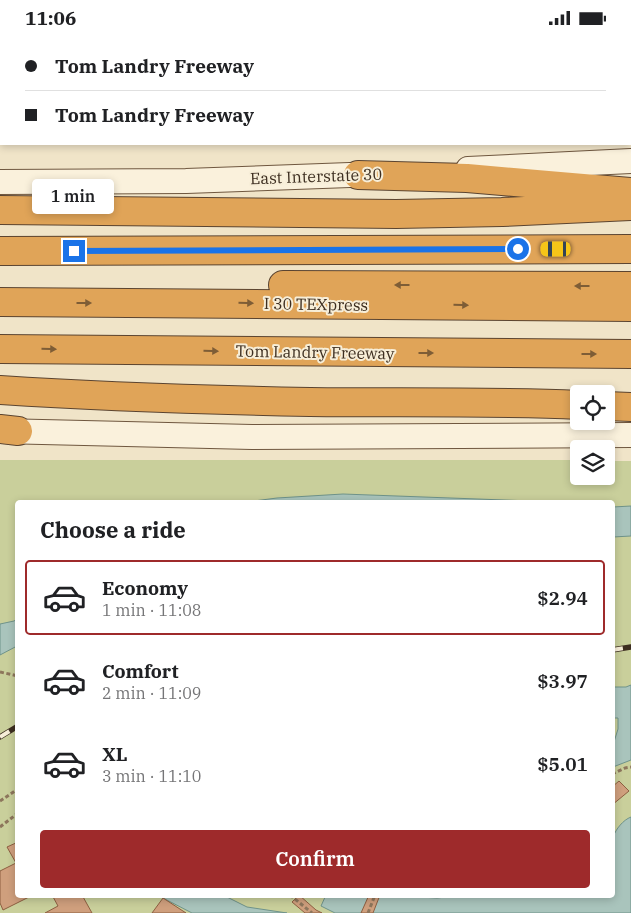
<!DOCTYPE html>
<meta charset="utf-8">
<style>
:root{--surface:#fff;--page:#f6f6f6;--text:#202124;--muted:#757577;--line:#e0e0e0;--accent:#9e2a2b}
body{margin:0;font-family:"IBM Plex Serif",serif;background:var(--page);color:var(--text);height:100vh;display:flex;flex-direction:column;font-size:19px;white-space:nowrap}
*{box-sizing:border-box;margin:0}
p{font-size:16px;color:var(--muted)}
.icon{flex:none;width:28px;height:28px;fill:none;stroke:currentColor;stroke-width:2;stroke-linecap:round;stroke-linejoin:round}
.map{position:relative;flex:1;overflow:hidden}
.drawer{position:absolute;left:15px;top:465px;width:600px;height:398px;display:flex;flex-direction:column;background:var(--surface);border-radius:5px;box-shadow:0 2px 8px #0003}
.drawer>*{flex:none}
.hud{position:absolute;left:0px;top:0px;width:631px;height:110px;box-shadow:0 2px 8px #0003;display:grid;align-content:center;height:110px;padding:0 25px;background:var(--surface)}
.tools{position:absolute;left:570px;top:350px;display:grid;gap:10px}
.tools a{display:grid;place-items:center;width:45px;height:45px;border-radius:5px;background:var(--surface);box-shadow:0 2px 8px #0003;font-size:25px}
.end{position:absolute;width:22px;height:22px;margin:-11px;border:6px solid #1a73e8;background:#fff;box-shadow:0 0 0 2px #fff}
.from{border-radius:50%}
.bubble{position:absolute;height:35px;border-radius:5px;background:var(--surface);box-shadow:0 2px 8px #0003;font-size:16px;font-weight:600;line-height:35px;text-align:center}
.car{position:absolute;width:15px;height:30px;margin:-15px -8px;border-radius:6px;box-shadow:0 0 4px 1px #0007;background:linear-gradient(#f5c518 24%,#345 0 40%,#f5c518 0 76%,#345 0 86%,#f5c518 0)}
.hud b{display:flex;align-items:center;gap:18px;height:48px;font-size:19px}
.hud b+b{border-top:1px solid var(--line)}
.hud i{width:12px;height:12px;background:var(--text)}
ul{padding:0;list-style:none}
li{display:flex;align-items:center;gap:15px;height:75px;margin:0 10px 8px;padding:0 15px;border:2px solid transparent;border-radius:5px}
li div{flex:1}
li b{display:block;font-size:19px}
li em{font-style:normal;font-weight:600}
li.current{border-color:var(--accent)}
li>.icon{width:45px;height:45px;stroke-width:1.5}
h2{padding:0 25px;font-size:22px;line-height:60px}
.cta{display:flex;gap:10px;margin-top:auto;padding:10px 25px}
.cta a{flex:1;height:58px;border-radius:5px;background:var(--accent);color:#fff;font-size:20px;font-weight:600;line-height:58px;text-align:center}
.status{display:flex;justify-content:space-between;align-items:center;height:35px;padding:0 25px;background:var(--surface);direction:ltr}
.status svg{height:14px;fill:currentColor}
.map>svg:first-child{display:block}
.green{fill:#c9cf9b;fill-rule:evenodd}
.water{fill:#a9c4bc;stroke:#6f938a}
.building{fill:#cf9f7d;stroke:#8d5f41}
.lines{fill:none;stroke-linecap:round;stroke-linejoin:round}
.service-casing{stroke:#8d765c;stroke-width:11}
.secondary-casing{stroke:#6f573f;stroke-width:26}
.motorway-casing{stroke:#5b4430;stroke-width:30}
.path{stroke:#8d765c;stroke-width:3;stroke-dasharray:4 2.5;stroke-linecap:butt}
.service{stroke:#faf1dc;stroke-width:9}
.secondary{stroke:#faf1dc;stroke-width:24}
.motorway{stroke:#e0a458;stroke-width:28}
.rail-casing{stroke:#3d2e20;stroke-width:5.5}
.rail{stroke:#f7eed8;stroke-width:4;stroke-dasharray:11;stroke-linecap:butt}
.oneway{fill:#7e5d36}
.route{stroke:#1a73e8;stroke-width:6}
.labels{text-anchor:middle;stroke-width:4;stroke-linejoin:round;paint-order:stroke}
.street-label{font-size:16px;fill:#3d2e20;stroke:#f7eed8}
</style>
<div class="status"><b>11:06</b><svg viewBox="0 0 49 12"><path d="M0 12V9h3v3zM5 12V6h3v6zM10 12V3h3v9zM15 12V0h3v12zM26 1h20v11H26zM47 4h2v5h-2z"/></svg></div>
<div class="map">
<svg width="631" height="878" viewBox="0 0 631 878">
<rect width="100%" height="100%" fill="#f0e4c8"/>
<!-- green -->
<path class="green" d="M0 425H579V441H606V426H631V878H0ZM18 468H612V860H18Z"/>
<!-- water -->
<path class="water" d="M343 459 558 467H246L277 463Z
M631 471V501L613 502V472Z
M17 584V611L0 620V589L14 586Z
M631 650V725L613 732V710L618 694V683H613V652H626Z
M631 782V878H335L321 871 326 860H386L437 863 464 860H612L613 802C616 794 623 785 631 782Z
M162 860H223L247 872 287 878H192L163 863Z"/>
<!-- building -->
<path class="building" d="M0 0H22L1 1V79Z
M41 0H164V1H41Z
M246 0H299L246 1Z
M400 0H440V1H400Z
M619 746 629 756 612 770V752Z
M18 807V860H33L3 875 0 868V836L16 828 7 812Z
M52 860H82L92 878H45L58 871Z
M299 860 316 875 322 878H305L292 867Z
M369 860H380L373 878H361Z
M163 863 186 878H152Z"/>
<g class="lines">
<defs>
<path id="service" d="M445 0V1"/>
<path id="secondary" d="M468 134 631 126
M0 147 186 146 377 139
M0 396 252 402 631 400"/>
<path id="motorway" d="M358 140 467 143 630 157
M0 175 396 179 502 177 631 171
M0 216 631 214
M283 250 631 251
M0 267 631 272
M0 314 631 319
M0 355C103 362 207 365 310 367 400 368 489 366 579 370
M606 371 631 372
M0 394 18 396"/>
</defs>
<!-- service casing -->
<use href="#service" class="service-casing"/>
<!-- secondary casing -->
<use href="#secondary" class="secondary-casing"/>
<!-- motorway casing -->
<use href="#motorway" class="motorway-casing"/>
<!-- path -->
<path class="path" d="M0 637 18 641
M612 739 625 733 631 732
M0 766 18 754
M0 792 18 778
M290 860 312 878
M368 878 375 860"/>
<!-- service -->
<use href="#service" class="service"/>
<!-- secondary -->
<use href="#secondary" class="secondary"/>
<!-- motorway -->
<use href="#motorway" class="motorway"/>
<defs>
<path id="rail" d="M612 615 631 612
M0 702 18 691"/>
</defs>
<!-- rail casing -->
<use href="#rail" class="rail-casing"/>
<!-- rail -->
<use href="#rail" class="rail"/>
</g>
<!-- one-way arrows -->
<defs><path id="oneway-solid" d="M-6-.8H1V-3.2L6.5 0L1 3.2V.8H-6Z" transform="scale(1.25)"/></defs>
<g class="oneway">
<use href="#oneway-solid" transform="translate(402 250) rotate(-180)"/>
<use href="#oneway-solid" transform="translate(582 251) rotate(-180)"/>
<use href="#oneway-solid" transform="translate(84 268)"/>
<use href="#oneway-solid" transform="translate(246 268) rotate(1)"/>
<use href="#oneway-solid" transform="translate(461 270) rotate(1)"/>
<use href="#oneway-solid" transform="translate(49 314) rotate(1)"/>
<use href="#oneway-solid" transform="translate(211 316) rotate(1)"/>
<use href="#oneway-solid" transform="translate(426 318)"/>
<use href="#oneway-solid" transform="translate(589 319)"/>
</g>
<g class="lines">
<!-- route -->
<path class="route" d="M74 216 518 214"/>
</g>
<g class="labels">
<!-- street labels -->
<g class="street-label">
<text transform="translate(316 141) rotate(-2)" y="6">East Interstate 30</text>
<text transform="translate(316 269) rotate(1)" y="6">I 30 TEXpress</text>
<text transform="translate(315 317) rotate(1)" y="6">Tom Landry Freeway</text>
</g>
</g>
</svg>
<div class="tools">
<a><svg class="icon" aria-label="locate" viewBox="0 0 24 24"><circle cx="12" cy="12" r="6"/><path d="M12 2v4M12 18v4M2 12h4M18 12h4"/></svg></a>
<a><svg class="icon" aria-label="layers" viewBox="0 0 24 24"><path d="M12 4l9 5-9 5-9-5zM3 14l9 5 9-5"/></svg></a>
</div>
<i class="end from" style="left:518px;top:214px"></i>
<i class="end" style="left:74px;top:216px"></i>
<div class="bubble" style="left:32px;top:144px;width:82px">1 min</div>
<i class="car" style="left:556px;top:214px;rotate:270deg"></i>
<div class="hud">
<b><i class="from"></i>Tom Landry Freeway</b>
<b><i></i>Tom Landry Freeway</b>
</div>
<section class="drawer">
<h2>Choose a ride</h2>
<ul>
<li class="current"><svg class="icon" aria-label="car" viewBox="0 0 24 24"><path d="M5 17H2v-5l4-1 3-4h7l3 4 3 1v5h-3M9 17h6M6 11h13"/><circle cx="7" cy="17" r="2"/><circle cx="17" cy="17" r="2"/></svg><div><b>Economy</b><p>1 min · 11:08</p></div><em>$2.94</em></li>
<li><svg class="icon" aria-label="car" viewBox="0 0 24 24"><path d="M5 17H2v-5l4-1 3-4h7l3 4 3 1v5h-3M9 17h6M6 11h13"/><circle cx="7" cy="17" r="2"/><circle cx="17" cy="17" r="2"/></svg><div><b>Comfort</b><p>2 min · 11:09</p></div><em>$3.97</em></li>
<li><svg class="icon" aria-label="car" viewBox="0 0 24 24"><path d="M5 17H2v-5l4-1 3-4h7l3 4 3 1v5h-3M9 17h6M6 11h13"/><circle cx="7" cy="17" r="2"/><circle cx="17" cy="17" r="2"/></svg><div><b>XL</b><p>3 min · 11:10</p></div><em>$5.01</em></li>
</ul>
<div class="cta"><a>Confirm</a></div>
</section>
</div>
